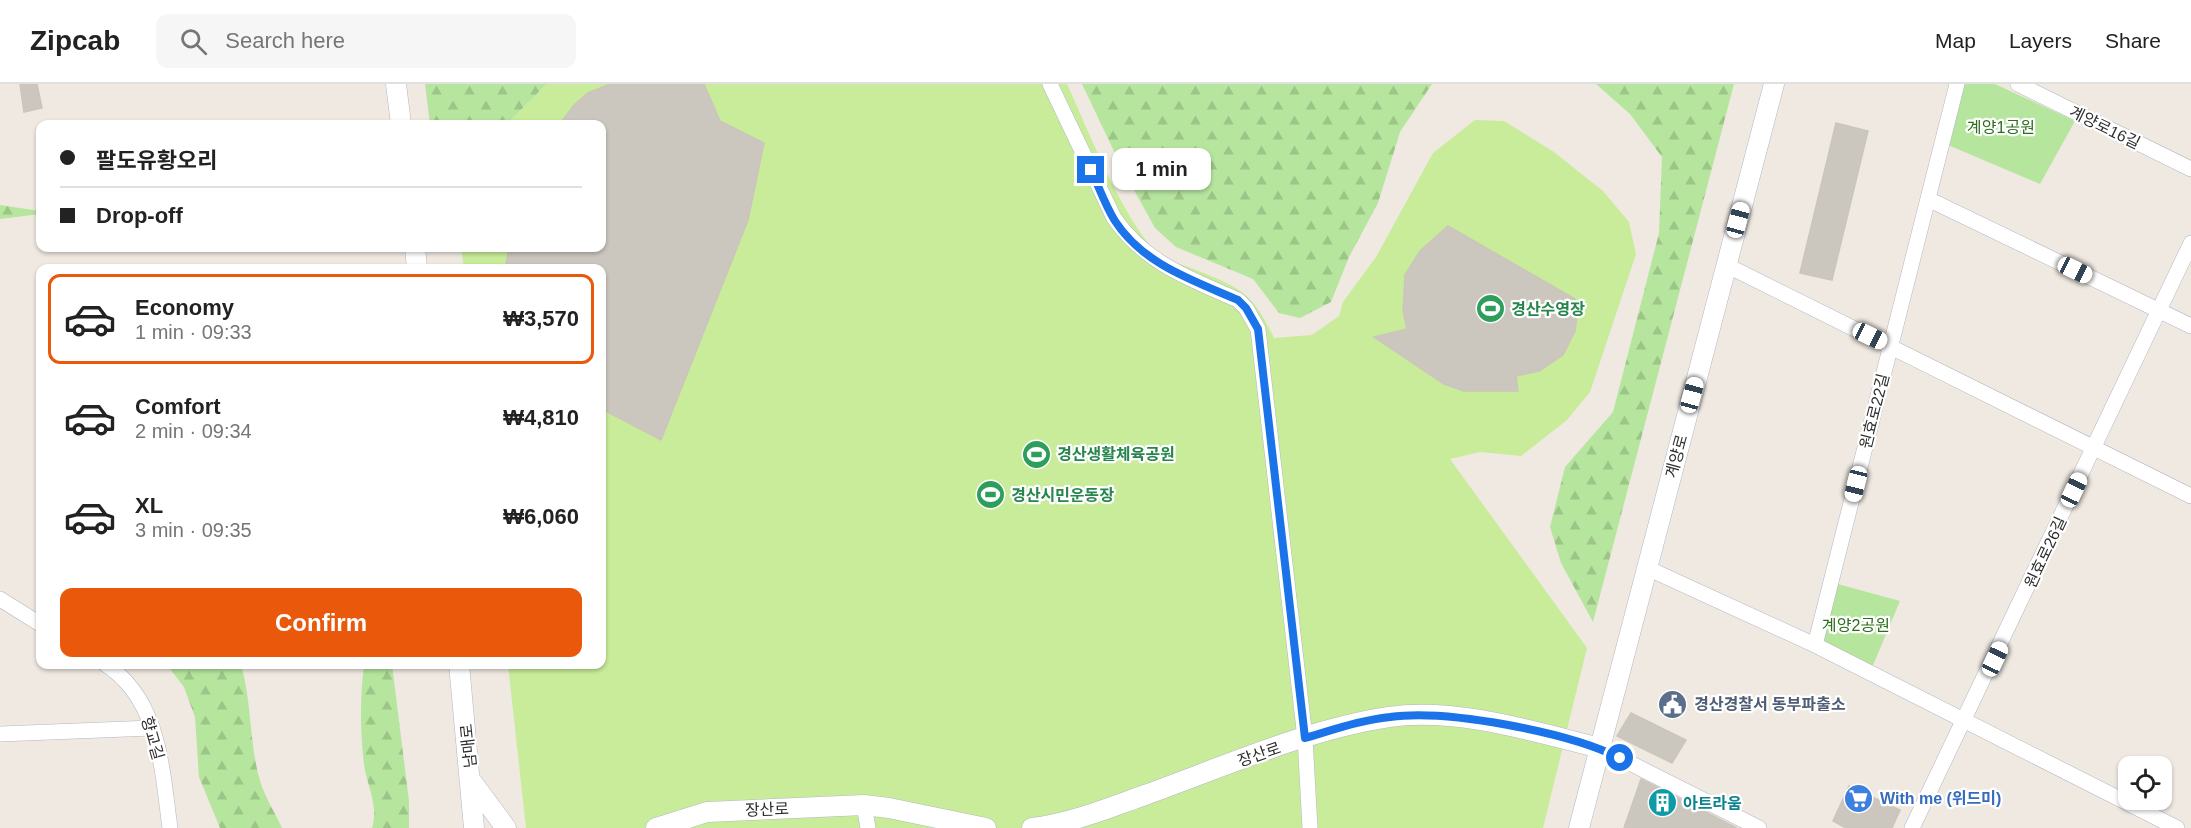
<!DOCTYPE html>
<meta charset="utf-8">
<style>
:root{--surface:#fff;--page:#f6f6f6;--text:#222;--muted:#767676;--line:#e0e0e0;--accent:#ea580c}
body{margin:0;font-family:Arial,"Noto Sans KR",sans-serif;background:var(--page);color:var(--text);height:100vh;display:flex;flex-direction:column;font-size:22px;white-space:nowrap}
*{box-sizing:border-box;margin:0}
p{font-size:20px;color:var(--muted)}
.icon{flex:none;width:33px;height:33px;fill:none;stroke:currentColor;stroke-width:2;stroke-linecap:round;stroke-linejoin:round}
.map{position:relative;flex:1;overflow:hidden}
.details{position:absolute;left:36px;top:180px;width:570px;height:405px;display:flex;flex-direction:column;background:var(--surface);border-radius:12px;box-shadow:0 2px 4px #0004}
.details>*{flex:none}
.hud{position:absolute;left:36px;top:36px;width:570px;height:132px;border-radius:12px;box-shadow:0 2px 4px #0004;display:grid;align-content:center;height:132px;padding:0 24px;background:var(--surface)}
.tools{position:absolute;left:2118px;top:672px;display:grid;gap:12px}
.tools a{display:grid;place-items:center;width:54px;height:54px;border-radius:12px;background:var(--surface);box-shadow:0 2px 4px #0004;font-size:30px}
.end{position:absolute;width:27px;height:27px;margin:-14px;border:8px solid #1a73e8;background:#fff;box-shadow:0 0 0 3px #fff}
.from{border-radius:50%}
.bubble{position:absolute;height:42px;border-radius:12px;background:var(--surface);box-shadow:0 2px 4px #0004;font-size:20px;font-weight:600;line-height:42px;text-align:center}
.car{position:absolute;width:18px;height:36px;margin:-18px -9px;border-radius:8px;box-shadow:0 0 4px 2px #0007;background:linear-gradient(#fff 24%,#345 0 40%,#fff 0 76%,#345 0 86%,#fff 0)}
.hud b{display:flex;align-items:center;gap:21px;height:57px;font-size:22px}
.hud b+b{border-top:2px solid var(--line)}
.hud i{width:15px;height:15px;background:var(--text)}
ul{padding:10px 0 0;list-style:none}
li{display:flex;align-items:center;gap:18px;height:90px;margin:0 12px 9px;padding:0 12px;border:3px solid transparent;border-radius:12px}
li div{flex:1}
li b{display:block;font-size:22px}
li em{font-style:normal;font-weight:600}
li.current{border-color:var(--accent)}
li>.icon{width:54px;height:54px;stroke-width:1.5}
.cta{display:flex;gap:12px;margin-top:auto;padding:12px 24px}
.cta a{flex:1;height:69px;border-radius:12px;background:var(--accent);color:#fff;font-size:24px;font-weight:600;line-height:69px;text-align:center}
header{display:flex;align-items:center;gap:36px;box-sizing:border-box;height:84px;padding:0 30px;background:var(--surface);border-bottom:2px solid var(--line)}
header strong{font-size:28px}
nav{display:flex;gap:33px;margin-inline-start:auto;font-size:21px}
.search{width:420px;height:54px;background:var(--page);display:flex;align-items:center;gap:15px;box-sizing:border-box;padding:0 21px;border-radius:12px;color:var(--muted);font-size:22px}
.map>svg:first-child{display:block}
.grass{fill:#b6e59e}
.forest{fill:url(#forest-firs)}
.pitch{fill:#c9ec9a}
.building{fill:#cbc7bf;stroke:#cbc5ba;stroke-width:1.5}
.lines{fill:none;stroke-linecap:round;stroke-linejoin:round}
.minor-casing{stroke:#b4b7c1;stroke-width:16}
.tertiary-casing{stroke:#b4b7c1;stroke-width:21}
.minor{stroke:#fff;stroke-width:15}
.tertiary{stroke:#fff;stroke-width:20}
.route{stroke:#1a73e8;stroke-width:8}
.labels{text-anchor:middle;stroke-width:4.5;stroke-linejoin:round;paint-order:stroke}
.park-label{font-size:16px;fill:#2c6e1b;stroke:#fff}
.street-label{font-size:16px;fill:#2e2e2e;stroke:#fff}
.leisure-label{font-size:16px;font-weight:bold;fill:#27864d;stroke:#fff;text-anchor:start}
.service-label{font-size:16px;font-weight:bold;fill:#4e5e75;stroke:#fff;text-anchor:start}
.shop-label{font-size:16px;font-weight:bold;fill:#366cbe;stroke:#fff;text-anchor:start}
.culture-label{font-size:16px;font-weight:bold;fill:#0d838f;stroke:#fff;text-anchor:start}
</style>
<header>
<strong>Zipcab</strong>
<div class="search"><svg class="icon" aria-label="search" viewBox="0 0 24 24"><circle cx="10" cy="10" r="6"/><path d="M15 15l6 6"/></svg>Search here</div>
<nav><a>Map</a><a>Layers</a><a>Share</a></nav>
</header>
<div class="map">
<svg width="2191" height="744" viewBox="0 0 2191 744">
<defs>
<pattern id="forest-firs" width="22" height="20" patternUnits="userSpaceOnUse" patternTransform="scale(1.5)"><rect width="22" height="20" fill="#b6e59e"/><path d="M5 1l3.5 6h-7zM16 11l3.5 6h-7z" fill="#9dc588"/></pattern>
</defs>
<rect width="100%" height="100%" fill="#efe9e1"/>
<!-- grass -->
<path class="grass" d="M1963 0H1995L2075 37 2040 100 1948 61Z
M1834 499 1900 517 1871 586 1819 559Z"/>
<!-- forest -->
<path class="forest" d="M425 0H547L507 40H430Z
M1082 0H1432L1400 48 1378 119 1349 173 1331 218 1300 234 1279 229 1253 195 1176 163 1155 144 1124 88Z
M1596 0H1734L1593 538 1561 479 1550 443 1565 383 1613 328 1659 149 1662 73 1630 30Z
M0 121 40 127V130L0 135Z
M167 581H241C252 618 249 659 260 697 265 713 275 729 282 744H220L199 693 195 633 184 603Z
M364 581H392L409 717V744H372C379 722 367 702 364 680 360 648 360 612 364 581Z"/>
<!-- pitch -->
<path class="pitch" d="M547 0H1067C1088 45 1125 142 1161 172 1169 178 1182 180 1191 184 1238 203 1252 206 1274 254L1312 251 1339 232 1343 218 1376 173 1433 69 1475 36 1504 37 1554 68 1603 107 1629 138 1636 170 1590 308 1567 336 1521 372 1480 368 1450 375 1587 564 1543 744H526L508 581 602 580V184H464L461 164H602V40H507Z"/>
<!-- building -->
<path class="building" d="M20 0H37L42 24 24 28Z
M610 0H704L720 37 764 59 748 136 661 356 602 325V184H505L509 164H602V40H560L574 21 588 9Z
M1836 39 1868 47 1832 196 1800 189Z
M1448 142 1575 215 1578 224 1575 247 1563 271 1539 287 1516 292 1518 307H1464L1444 300 1374 253 1407 245 1403 227 1405 191 1420 167Z
M1631 629 1686 656 1672 679 1617 652Z
M1641 695 1737 744H1624Z
M1849 702 1900 726 1892 744H1846L1833 737Z"/>
<g class="lines">
<defs>
<path id="minor" d="M1050 0 1114 134C1145 179 1190 195 1238 216L1246 224 1258 245 1305 654 1310 744
M2018 0 2191 85
M1928 115 2191 242
M1726 181 2191 412
M1647 484 1815 561 2177 744
M0 515 40 540
M1815 561 1957 0
M105 580C160 615 162 686 170 744
M0 650 152 644
M1600 664 1759 744
M864 721 868 744
M1912 744 2191 159"/>
<path id="tertiary" d="M396 0 401 40
M415 164 417 184
M459 580 474 744
M472 698 506 744
M656 744 707 728 864 721 889 724 986 744
M1032 744C1072 739 1108 724 1145 711 1223 683 1308 645 1389 633 1456 623 1535 648 1600 664
M1579 744 1774 0"/>
</defs>
<!-- minor casing -->
<use href="#minor" class="minor-casing"/>
<!-- tertiary casing -->
<use href="#tertiary" class="tertiary-casing"/>
<!-- minor -->
<use href="#minor" class="minor"/>
<!-- tertiary -->
<use href="#tertiary" class="tertiary"/>
</g>
<g class="lines">
<!-- route -->
<path class="route" d="M1091 86C1099 103 1105 121 1115 137 1143 180 1192 196 1238 216L1246 224 1258 245 1305 654C1333 646 1361 636 1390 633 1447 625 1568 648 1620 674"/>
</g>
<!-- icons -->
<defs>
<symbol id="stadium-disc" viewBox="-11 -11 22 22"><circle r="9.5" fill="#2e9e5b" stroke="#fff"/><path d="M0-5a6.5 5 0 1 0 0 10a6.5 5 0 1 0 0-10ZM-3.5-1.8h7v3.6h-7Z" fill="#fff"/></symbol>
<symbol id="civic-disc" viewBox="-11 -11 22 22"><circle r="9.5" fill="#5c6f8a" stroke="#fff"/><path d="M-.6-6.5H3V-4.5H.6V-3L4-1V1h2V6H-6V1h2V-1L-.6-3ZM-1.2 2.5V6h2.4V2.5Z" fill="#fff"/></symbol>
<symbol id="supermarket-disc" viewBox="-11 -11 22 22"><circle r="9.5" fill="#3f7fe0" stroke="#fff"/><path d="M-6-5.5h2.5l.6 2H6L4.5 2H-2.5L-4.4-4H-6ZM-1.5 3.2a1.3 1.3 0 1 0 .1 0ZM3 3.2a1.3 1.3 0 1 0 .1 0Z" fill="#fff"/></symbol>
<symbol id="building-disc" viewBox="-11 -11 22 22"><circle r="9.5" fill="#0f9aa8" stroke="#fff"/><path d="M-4-6H4V6H1V3H-1V6H-4ZM-2.5-4.3h1.7v1.8h-1.7ZM.8-4.3h1.7v1.8H.8ZM-2.5-1h1.7V.8h-1.7ZM.8-1h1.7V.8H.8Z" fill="#fff"/></symbol>
</defs>
<g fill-rule="evenodd">
<use href="#stadium-disc" x="1474" y="208" width="33" height="33"/>
<use href="#stadium-disc" x="1020" y="354" width="33" height="33"/>
<use href="#stadium-disc" x="974" y="394" width="33" height="33"/>
<use href="#civic-disc" x="1656" y="604" width="33" height="33"/>
<use href="#supermarket-disc" x="1842" y="698" width="33" height="33"/>
<use href="#building-disc" x="1646" y="702" width="33" height="33"/>
</g>
<g class="labels">
<!-- park labels -->
<g class="park-label">
<text x="2001" y="49">계양1공원</text>
<text x="1856" y="547">계양2공원</text>
</g>
<!-- street labels -->
<g class="street-label">
<text transform="translate(2105 43) rotate(26)" y="6">계양로16길</text>
<text transform="translate(1874 327) rotate(-76)" y="6">원효로22길</text>
<text transform="translate(1676 372) rotate(-75)" y="6">계양로</text>
<text transform="translate(2045 468) rotate(-65)" y="6">원효로26길</text>
<text transform="translate(153 654) rotate(74)" y="6">향교길</text>
<text transform="translate(468 662) rotate(-96)" y="6">남매로</text>
<text transform="translate(1259 670) rotate(-19)" y="6">장산로</text>
<text transform="translate(767 725) rotate(-2)" y="6">장산로</text>
</g>
<!-- leisure labels -->
<g class="leisure-label">
<text x="1511" y="231">경산수영장</text>
<text x="1057" y="376">경산생활체육공원</text>
<text x="1011" y="417">경산시민운동장</text>
</g>
<!-- service labels -->
<g class="service-label">
<text x="1694" y="626">경산경찰서 동부파출소</text>
</g>
<!-- shop labels -->
<g class="shop-label">
<text x="1880" y="720">With me (위드미)</text>
</g>
<!-- culture labels -->
<g class="culture-label">
<text x="1683" y="725">아트라움</text>
</g>
</g>
</svg>
<div class="tools">
<a><svg class="icon" aria-label="locate" viewBox="0 0 24 24"><circle cx="12" cy="12" r="6"/><path d="M12 2v4M12 18v4M2 12h4M18 12h4"/></svg></a>
</div>
<i class="end from" style="left:1620px;top:674px"></i>
<i class="end" style="left:1091px;top:86px"></i>
<div class="bubble" style="left:1112px;top:64px;width:99px">1 min</div>
<i class="car" style="left:1738px;top:136px;rotate:15deg"></i>
<i class="car" style="left:2075px;top:186px;rotate:116deg"></i>
<i class="car" style="left:1870px;top:252px;rotate:116deg"></i>
<i class="car" style="left:1692px;top:311px;rotate:15deg"></i>
<i class="car" style="left:1856px;top:400px;rotate:194deg"></i>
<i class="car" style="left:2074px;top:406px;rotate:25deg"></i>
<i class="car" style="left:1995px;top:575px;rotate:25deg"></i>
<div class="hud">
<b><i class="from"></i>팔도유황오리</b>
<b><i></i>Drop-off</b>
</div>
<section class="details">
<ul>
<li class="current"><svg class="icon" aria-label="car" viewBox="0 0 24 24"><path d="M5 17H2v-5l4-1 3-4h7l3 4 3 1v5h-3M9 17h6M6 11h13"/><circle cx="7" cy="17" r="2"/><circle cx="17" cy="17" r="2"/></svg><div><b>Economy</b><p>1 min · 09:33</p></div><em>₩3,570</em></li>
<li><svg class="icon" aria-label="car" viewBox="0 0 24 24"><path d="M5 17H2v-5l4-1 3-4h7l3 4 3 1v5h-3M9 17h6M6 11h13"/><circle cx="7" cy="17" r="2"/><circle cx="17" cy="17" r="2"/></svg><div><b>Comfort</b><p>2 min · 09:34</p></div><em>₩4,810</em></li>
<li><svg class="icon" aria-label="car" viewBox="0 0 24 24"><path d="M5 17H2v-5l4-1 3-4h7l3 4 3 1v5h-3M9 17h6M6 11h13"/><circle cx="7" cy="17" r="2"/><circle cx="17" cy="17" r="2"/></svg><div><b>XL</b><p>3 min · 09:35</p></div><em>₩6,060</em></li>
</ul>
<div class="cta"><a>Confirm</a></div>
</section>
</div>
